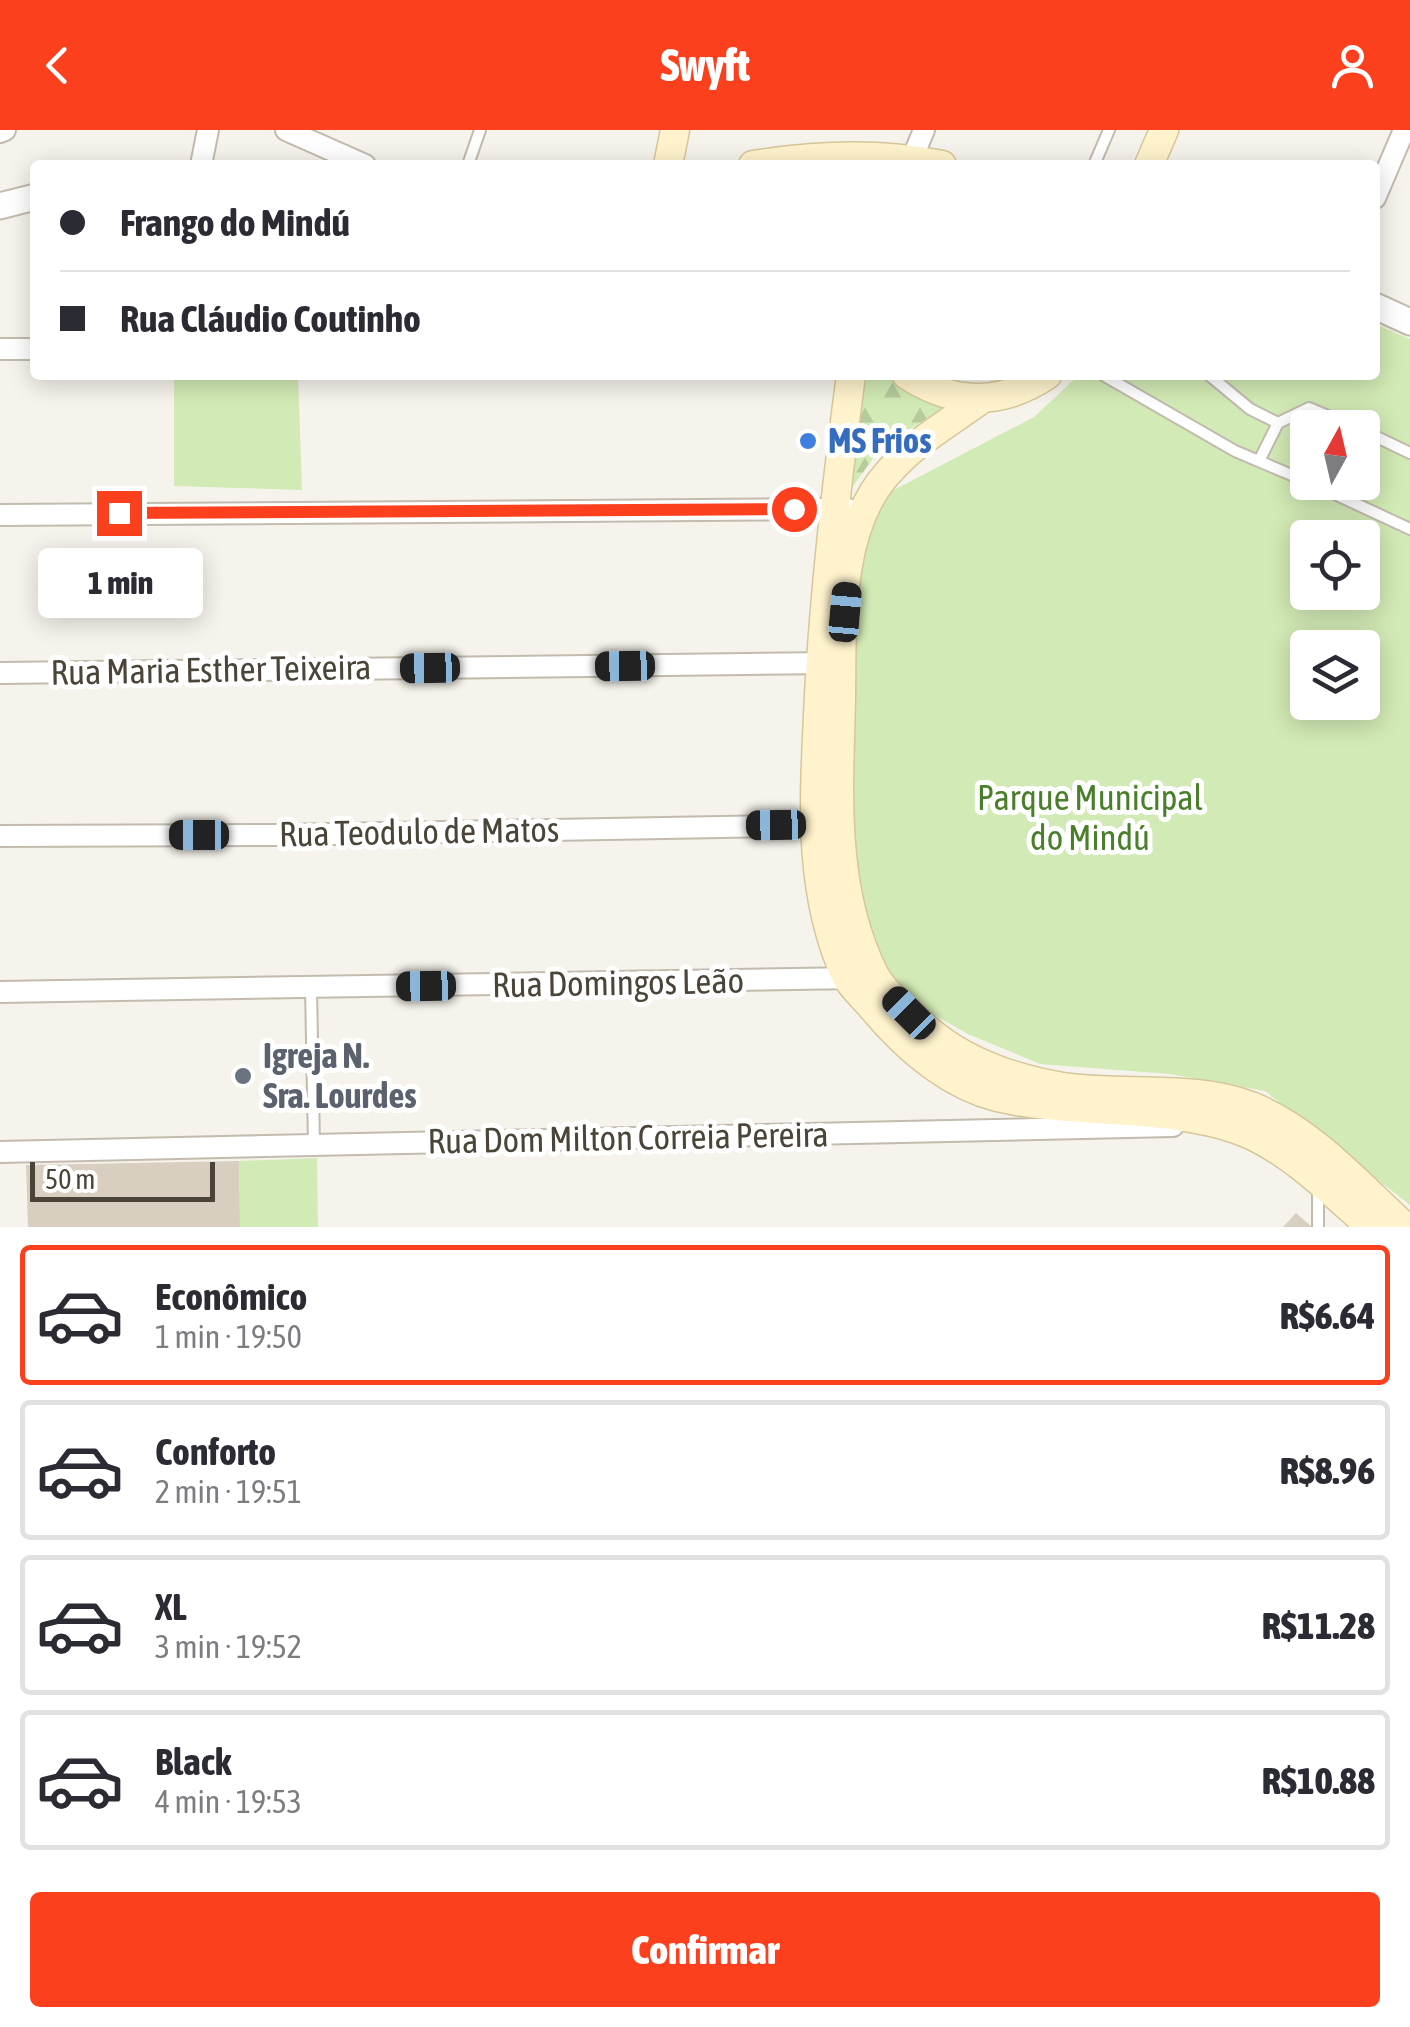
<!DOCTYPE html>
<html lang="pt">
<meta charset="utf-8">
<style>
:root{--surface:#fff;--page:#f2f2f3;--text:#2b2b33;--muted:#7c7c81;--line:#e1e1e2;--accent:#fc3f1d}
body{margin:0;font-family:"Asap Condensed",sans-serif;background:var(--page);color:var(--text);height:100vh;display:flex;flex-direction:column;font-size:38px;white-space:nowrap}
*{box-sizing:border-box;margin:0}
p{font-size:32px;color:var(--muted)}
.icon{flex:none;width:55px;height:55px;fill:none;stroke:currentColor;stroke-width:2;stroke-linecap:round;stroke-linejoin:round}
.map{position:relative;height:1097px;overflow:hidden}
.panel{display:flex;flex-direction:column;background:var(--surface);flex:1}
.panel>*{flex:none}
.guide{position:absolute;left:30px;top:30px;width:1350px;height:220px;border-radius:10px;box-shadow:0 5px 25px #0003;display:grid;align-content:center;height:220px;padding:0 30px;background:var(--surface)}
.needle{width:65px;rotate:8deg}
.fabs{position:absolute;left:1290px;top:280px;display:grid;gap:20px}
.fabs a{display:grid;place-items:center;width:90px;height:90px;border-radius:10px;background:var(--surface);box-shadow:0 5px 25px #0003;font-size:50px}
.scale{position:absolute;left:30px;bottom:25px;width:185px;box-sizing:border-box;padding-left:10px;border:5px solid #4b4439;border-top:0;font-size:28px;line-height:35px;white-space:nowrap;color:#4b4439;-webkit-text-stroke:8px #fff;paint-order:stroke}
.end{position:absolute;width:45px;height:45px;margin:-22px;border:12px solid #fc3f1d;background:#fff;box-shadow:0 0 0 5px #fff}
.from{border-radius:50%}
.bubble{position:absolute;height:70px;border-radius:10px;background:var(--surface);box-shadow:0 5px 25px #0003;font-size:32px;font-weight:800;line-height:70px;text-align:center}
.car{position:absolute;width:30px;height:60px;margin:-30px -15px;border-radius:12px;box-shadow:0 0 8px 2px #0007;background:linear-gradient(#222 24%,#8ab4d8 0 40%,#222 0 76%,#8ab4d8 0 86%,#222 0)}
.guide b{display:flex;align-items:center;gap:35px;height:95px;font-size:38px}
.guide b+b{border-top:2px solid var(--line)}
.guide i{width:25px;height:25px;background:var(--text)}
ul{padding:18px 0 0;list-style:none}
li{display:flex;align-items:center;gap:30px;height:140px;margin:0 20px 15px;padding:0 10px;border:5px solid var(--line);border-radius:10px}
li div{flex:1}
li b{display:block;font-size:38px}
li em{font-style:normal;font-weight:800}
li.current{border-color:var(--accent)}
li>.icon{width:90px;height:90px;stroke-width:1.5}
.primary-button{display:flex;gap:20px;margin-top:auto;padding:20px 30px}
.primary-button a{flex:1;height:115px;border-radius:10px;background:var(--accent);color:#fff;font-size:40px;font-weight:800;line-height:115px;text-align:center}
header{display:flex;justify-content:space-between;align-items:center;height:130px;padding:0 30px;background:var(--accent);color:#fff;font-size:45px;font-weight:800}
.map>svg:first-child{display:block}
.forest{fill:url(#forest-firs)}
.park{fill:#d2eab5;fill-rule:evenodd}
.building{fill:#d8cfc1}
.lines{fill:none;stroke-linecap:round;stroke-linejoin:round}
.service-casing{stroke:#c2bbae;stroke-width:14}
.minor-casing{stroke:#c2bbae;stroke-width:24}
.tertiary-casing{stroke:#c2bbae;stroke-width:29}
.secondary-casing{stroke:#d6c79b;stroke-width:31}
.service{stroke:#fff;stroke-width:10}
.minor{stroke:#fff;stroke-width:20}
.tertiary{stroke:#fff;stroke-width:25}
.secondary{stroke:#fff3cd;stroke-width:28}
.route{stroke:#fc3f1d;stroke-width:12}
.shop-dot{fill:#3f7fe0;stroke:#fff;stroke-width:4}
.worship-dot{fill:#6b7280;stroke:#fff;stroke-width:4}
.labels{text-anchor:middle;stroke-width:10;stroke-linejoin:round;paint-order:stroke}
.shop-label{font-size:35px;font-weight:bold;fill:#366cbe;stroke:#fff;text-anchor:start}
.street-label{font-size:35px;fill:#4b4439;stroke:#fff}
.park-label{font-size:35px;fill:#4a7f2a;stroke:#fff}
.worship-label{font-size:35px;font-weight:bold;fill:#5b616d;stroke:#fff;text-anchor:start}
</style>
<header><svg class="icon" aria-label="back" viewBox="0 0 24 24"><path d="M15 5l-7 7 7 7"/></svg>Swyft<svg class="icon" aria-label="person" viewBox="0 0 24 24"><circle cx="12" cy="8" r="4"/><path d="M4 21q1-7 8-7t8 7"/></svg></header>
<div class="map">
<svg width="1410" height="1097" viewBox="0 0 1410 1097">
<defs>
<pattern id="forest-firs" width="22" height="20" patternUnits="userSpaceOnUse" patternTransform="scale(2.5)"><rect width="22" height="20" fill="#d2eab5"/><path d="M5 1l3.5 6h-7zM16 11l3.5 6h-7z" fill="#b6ca9c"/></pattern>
</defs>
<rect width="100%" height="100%" fill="#f6f3ec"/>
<!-- forest -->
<path class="forest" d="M858 245H888L912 260 951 274 882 316 843 370Z"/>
<!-- park -->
<path class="park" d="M1375 194 1410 209V1075L1265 961 1170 944 1040 934 968 904 908 870 876 827 854 779 844 520 869 373 1034 287 1079 245H1375ZM1308 298H1362V352H1308ZM1308 408H1362V462H1308ZM1308 518H1362V572H1308Z
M174 245H298L302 360 174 356Z
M317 1028 318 1097H240L239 1031Z"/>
<!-- building -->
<path class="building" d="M239 1031 240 1097H28L26 1035Z
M1296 1083 1312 1097H1283Z"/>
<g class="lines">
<defs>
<path id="service" d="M468 35 480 0
M1094 35 1109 0
M1103 245 1235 321 1308 352
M1209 245 1250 279 1278 293 1309 278 1357 298
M1362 300 1410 323
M1259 331 1278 293
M1309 352 1410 399
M311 858 314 1015
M1318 1097V1057"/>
<path id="minor" d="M286 0 365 35
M0 2 5 0
M912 29 924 0
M201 35 208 0
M1375 68 1404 0
M0 219H35
M0 385 848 379
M0 543 833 533
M0 706 279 705 828 695
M0 862 858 848
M0 1022 1173 996"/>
<path id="tertiary" d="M0 76 35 67
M1375 176 1410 192"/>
<path id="secondary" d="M668 35 675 0
M753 35C815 25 879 22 942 35
M1149 35 1164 0
M851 245C836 358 823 471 818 585 814 673 808 763 846 846 851 856 862 866 870 875 903 915 946 954 997 967 1076 986 1180 973 1251 1005 1296 1026 1334 1065 1371 1097
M907 245C953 275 1001 276 1047 245
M982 269C950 292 913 313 887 344 837 400 842 497 841 569 839 661 831 758 874 844 883 861 901 875 915 888 955 929 1008 948 1063 957 1124 966 1192 954 1251 976 1311 1000 1359 1055 1405 1097"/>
</defs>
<!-- service casing -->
<use href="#service" class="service-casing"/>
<!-- minor casing -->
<use href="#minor" class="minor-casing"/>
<!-- tertiary casing -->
<use href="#tertiary" class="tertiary-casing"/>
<!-- secondary casing -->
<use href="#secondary" class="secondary-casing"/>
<!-- service -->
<use href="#service" class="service"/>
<!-- minor -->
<use href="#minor" class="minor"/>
<!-- tertiary -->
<use href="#tertiary" class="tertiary"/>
<!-- secondary -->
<use href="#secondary" class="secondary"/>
</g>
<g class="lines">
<!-- route -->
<path class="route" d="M119 383 794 379"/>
</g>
<!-- markers -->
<circle class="shop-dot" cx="808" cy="311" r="10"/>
<circle class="worship-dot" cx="243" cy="946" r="10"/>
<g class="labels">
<!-- shop labels -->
<g class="shop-label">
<text x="828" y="323">MS Frios</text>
</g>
<!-- street labels -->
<g class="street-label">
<text transform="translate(211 540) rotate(-1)" y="12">Rua Maria Esther Teixeira</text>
<text transform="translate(419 702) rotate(-1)" y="12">Rua Teodulo de Matos</text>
<text transform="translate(618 853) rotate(-1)" y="12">Rua Domingos Leão</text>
<text transform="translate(628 1008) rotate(-1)" y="12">Rua Dom Milton Correia Pereira</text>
</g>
<!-- park labels -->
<g class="park-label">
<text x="1090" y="680">Parque Municipal<tspan x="1090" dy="40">do Mindú</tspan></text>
</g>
<!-- worship labels -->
<g class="worship-label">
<text x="263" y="938">Igreja N.<tspan x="263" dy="40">Sra. Lourdes</tspan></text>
</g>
</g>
</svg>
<div class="fabs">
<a><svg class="needle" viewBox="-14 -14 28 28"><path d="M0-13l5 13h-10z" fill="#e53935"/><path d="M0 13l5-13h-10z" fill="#7c7c81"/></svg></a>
<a><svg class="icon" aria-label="locate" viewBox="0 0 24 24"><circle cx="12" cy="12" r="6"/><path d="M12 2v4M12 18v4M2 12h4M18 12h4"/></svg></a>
<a><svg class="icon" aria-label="layers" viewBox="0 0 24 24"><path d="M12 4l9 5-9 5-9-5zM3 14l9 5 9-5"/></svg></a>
</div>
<div class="scale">50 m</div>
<i class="end from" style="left:794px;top:379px"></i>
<i class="end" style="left:119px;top:383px"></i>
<div class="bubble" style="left:38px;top:418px;width:165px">1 min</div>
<i class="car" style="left:845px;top:482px;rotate:5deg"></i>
<i class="car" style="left:625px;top:536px;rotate:269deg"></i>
<i class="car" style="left:430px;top:538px;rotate:269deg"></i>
<i class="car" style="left:776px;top:695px;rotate:269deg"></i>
<i class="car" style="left:199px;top:705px;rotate:270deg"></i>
<i class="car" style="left:426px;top:856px;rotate:269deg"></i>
<i class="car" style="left:909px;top:883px;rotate:315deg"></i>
<div class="guide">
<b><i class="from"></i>Frango do Mindú</b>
<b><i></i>Rua Cláudio Coutinho</b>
</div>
</div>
<section class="panel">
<ul>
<li class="current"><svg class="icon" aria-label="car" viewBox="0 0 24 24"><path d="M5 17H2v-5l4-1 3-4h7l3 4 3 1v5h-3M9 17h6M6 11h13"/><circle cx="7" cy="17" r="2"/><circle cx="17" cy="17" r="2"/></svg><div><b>Econômico</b><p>1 min · 19:50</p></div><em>R$6.64</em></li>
<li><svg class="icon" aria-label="car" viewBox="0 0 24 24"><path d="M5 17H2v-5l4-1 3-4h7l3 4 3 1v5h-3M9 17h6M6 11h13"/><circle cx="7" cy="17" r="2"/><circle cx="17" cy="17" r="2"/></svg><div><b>Conforto</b><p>2 min · 19:51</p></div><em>R$8.96</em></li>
<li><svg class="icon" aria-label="car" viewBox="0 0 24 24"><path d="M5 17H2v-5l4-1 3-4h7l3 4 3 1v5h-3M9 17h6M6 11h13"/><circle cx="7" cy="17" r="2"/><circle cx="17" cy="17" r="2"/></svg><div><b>XL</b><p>3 min · 19:52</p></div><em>R$11.28</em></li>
<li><svg class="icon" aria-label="car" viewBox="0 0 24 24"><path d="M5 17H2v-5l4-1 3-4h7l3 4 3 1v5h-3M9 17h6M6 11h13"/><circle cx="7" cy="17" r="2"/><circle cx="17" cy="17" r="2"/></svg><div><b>Black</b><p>4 min · 19:53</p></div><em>R$10.88</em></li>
</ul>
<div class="primary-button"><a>Confirmar</a></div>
</section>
